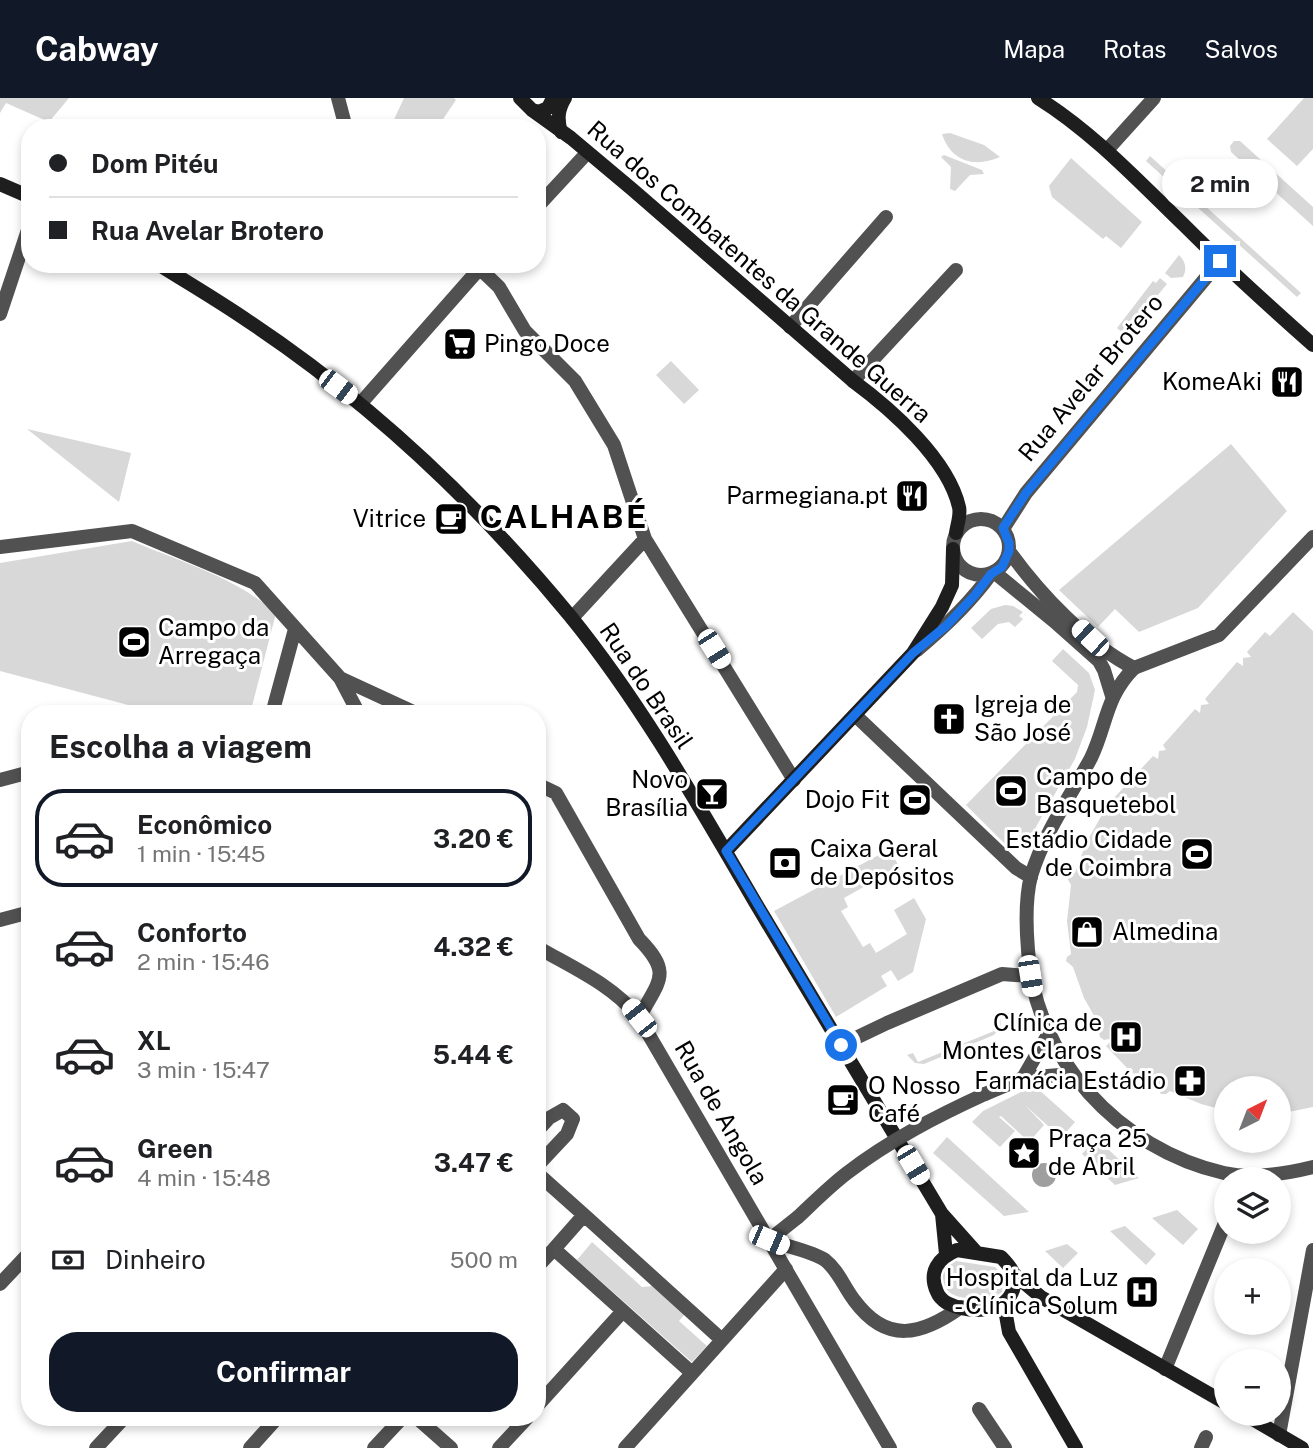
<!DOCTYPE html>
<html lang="pt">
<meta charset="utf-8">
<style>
:root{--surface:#fff;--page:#f6f6f6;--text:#202124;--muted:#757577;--line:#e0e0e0;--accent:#111827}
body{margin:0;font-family:"Public Sans",sans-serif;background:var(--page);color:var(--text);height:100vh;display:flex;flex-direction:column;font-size:26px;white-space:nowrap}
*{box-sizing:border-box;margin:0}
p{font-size:23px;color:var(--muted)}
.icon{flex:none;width:38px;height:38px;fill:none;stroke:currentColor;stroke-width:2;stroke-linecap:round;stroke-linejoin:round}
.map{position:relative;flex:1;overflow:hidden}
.drawer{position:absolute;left:21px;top:607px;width:525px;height:721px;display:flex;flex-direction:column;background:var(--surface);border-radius:28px;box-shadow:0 4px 10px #0003}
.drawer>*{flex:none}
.top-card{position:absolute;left:21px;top:21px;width:525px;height:154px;border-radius:28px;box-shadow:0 4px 10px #0003;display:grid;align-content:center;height:154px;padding:0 28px;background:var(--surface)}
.needle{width:46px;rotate:42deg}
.buttons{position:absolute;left:1214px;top:978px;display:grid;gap:14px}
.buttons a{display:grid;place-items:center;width:77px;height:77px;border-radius:50%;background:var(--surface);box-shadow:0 4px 10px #0003;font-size:35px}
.end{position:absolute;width:32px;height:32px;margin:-16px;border:9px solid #1a73e8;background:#fff;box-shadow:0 0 0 4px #fff}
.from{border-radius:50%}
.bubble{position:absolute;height:49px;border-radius:24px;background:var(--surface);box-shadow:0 4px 10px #0003;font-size:23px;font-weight:700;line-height:49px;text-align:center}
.car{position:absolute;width:21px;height:42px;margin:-21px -10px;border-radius:9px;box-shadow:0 0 5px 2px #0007;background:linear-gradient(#fff 24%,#345 0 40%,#fff 0 76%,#345 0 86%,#fff 0)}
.top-card b{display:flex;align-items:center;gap:24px;height:66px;font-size:26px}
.top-card b+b{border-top:2px solid var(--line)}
.top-card i{width:18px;height:18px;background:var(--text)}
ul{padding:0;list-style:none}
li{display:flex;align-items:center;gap:21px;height:98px;margin:0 14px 10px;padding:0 14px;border:4px solid transparent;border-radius:28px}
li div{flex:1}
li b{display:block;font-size:26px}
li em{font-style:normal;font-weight:700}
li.selected{border-color:var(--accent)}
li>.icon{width:63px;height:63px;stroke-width:1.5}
h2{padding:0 28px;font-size:32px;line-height:84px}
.pay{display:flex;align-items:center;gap:18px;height:77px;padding:0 28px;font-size:26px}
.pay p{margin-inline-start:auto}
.cta{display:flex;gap:14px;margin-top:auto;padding:14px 28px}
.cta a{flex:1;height:80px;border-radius:28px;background:var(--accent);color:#fff;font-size:28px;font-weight:700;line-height:80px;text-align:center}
header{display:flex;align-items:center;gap:42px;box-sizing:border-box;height:98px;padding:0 35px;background:var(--accent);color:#fff}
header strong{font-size:33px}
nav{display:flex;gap:38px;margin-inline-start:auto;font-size:24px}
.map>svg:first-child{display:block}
.green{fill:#d8d8d8}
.water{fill:#9f9f9f}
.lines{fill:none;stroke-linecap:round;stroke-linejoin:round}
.minor{stroke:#515151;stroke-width:14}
.tertiary{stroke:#515151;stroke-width:14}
.secondary{stroke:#1e1e1e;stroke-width:14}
.tertiary-bridge{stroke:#515151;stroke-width:14}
.route{stroke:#1a73e8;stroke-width:9}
.labels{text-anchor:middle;stroke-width:6;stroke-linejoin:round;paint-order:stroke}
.street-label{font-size:24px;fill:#000;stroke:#fff}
.poi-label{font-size:24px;fill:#000;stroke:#fff;text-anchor:end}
.district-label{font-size:32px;font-weight:bold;letter-spacing:2px;fill:#000;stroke:#fff}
</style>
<header>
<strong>Cabway</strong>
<nav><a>Mapa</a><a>Rotas</a><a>Salvos</a></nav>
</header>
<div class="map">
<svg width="1313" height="1350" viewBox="0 0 1313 1350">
<rect width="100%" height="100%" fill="#fff"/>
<!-- green -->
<path class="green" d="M0 0H69L49 24 6 5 0 15Z
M404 0H454L456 2 437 30H390Z
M1304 0H1313V51L1297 68 1267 41Z
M950 35 984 47 1000 59C975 70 951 64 942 36Z
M1234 43H1240L1313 109V128L1231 54 1230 48Z
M944 57 982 72 984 76 970 77 955 93 950 91 951 69 941 59Z
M1150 58 1301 195 1297 199 1146 63Z
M1071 60 1142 124 1121 150 1106 138 1103 141 1052 99 1049 88Z
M1179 157C1186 164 1187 171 1183 179L1171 180 1165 175Z
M1160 180 1167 186 1125 237 1117 230 1153 183 1156 185Z
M671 263 699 292 684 306 656 277Z
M27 331 131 355 119 404Z
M1231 346 1287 413 1198 510 1139 534 1115 511 1098 529 1059 492Z
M132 443C181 464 235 479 276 515L250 616H162L0 573V465Z
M1005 507 1013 508 1023 514 1019 518 1023 521 1015 529 1009 524 998 526 982 541 971 530 991 511Z
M1293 514 1313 533V1009L1279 1016V990H1227V1013L1201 1006 1170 993 1166 996H1161L1158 991 1159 986 1156 985 1152 990 1127 970 1106 948 1111 943 1109 941 1104 942 1100 939 1099 934 1101 930 1084 900 1073 869 1066 863 1067 859 1071 856 1067 823 1071 787 1067 780 1070 775H1075L1086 745 1103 715 1109 718V710L1117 707 1112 702 1153 658 1158 661 1159 653 1166 652 1163 647 1195 611 1200 615 1201 607 1209 606 1205 601 1237 564 1243 568V560L1251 559 1247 554 1265 534 1270 538Z
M1063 551 1089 575 1095 592 1087 629 1075 661 1025 748 1014 751 1006 747 966 707 1077 594 1078 587 1052 563Z
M890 751 899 769 844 800 848 809 841 813 863 849 870 845 876 855 907 836 894 812 914 800 926 821 913 874 898 883 891 872 881 878 887 888 836 919 774 813Z
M1000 919 1001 929 994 937 924 966 915 965 907 957 913 955 918 964 999 931 995 921Z
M1029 990 1038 991 1075 1024 1061 1040 1025 1007 1044 1027 1029 1044 1001 1018 999 1019 1015 1033 1000 1049 972 1024 983 1013Z
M947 1039 1029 1114 1004 1118 933 1055Z
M1096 1040 1139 1080 1115 1087 1082 1056Z
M1177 1112 1198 1131 1183 1147 1152 1120Z
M1125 1128 1156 1156 1146 1167 1110 1133Z
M592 1144 642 1189 653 1188 685 1216 679 1223 707 1248 692 1264 577 1162Z
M1067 1146 1078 1155 1063 1170 1045 1153Z
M956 1163 995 1169 1004 1179 1002 1194C992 1203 957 1203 948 1193 944 1189 943 1182 943 1177L947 1169Z"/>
<!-- water -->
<path class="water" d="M1032 1077a12 12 0 1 1 24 0a12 12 0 1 1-24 0Z"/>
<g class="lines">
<!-- minor -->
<path class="minor" d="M338 0 346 30
M1107 52 1154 0
M537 109 587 55
M475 166 499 189 525 233 575 283 614 347 645 441 794 682
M0 216 30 126
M790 229 886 119
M853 283 956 172
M360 306 480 170
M1003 431 1026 395 1220 163
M0 449 132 433 255 485 340 580 418 616
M572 520 645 441
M1134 570 1219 537 1313 439
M340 580 359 616
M272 616 295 531
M855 617 1016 770 1031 779
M0 682 30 674
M537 686 556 695 639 841C673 876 659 882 639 920
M0 822 30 814
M841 947 887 925 1002 876 1030 878
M537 1033 549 1020 563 1012 573 1021 567 1036 537 1068
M537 1075 584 1117
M769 1142C785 1148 814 1154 825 1162 838 1172 844 1189 854 1202 887 1247 922 1237 961 1209
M537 1169 554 1151
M0 1186 30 1154
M1165 1271 1227 1120
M692 1275 554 1151 584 1117 722 1242
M537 1308 623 1213
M979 1311 1005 1350
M417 1320 451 1350
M1279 1337 1313 1152
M250 1350 277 1320
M374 1350 402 1320
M499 1350 527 1320
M625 1350 786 1171
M1201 1350 1206 1339"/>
<!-- tertiary -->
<path class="tertiary" d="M953 449a28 28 0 1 1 56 0a28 28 0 1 1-56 0Z
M1009 453C1040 496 1087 546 1134 570 1105 599 1107 627 1091 660 1070 699 1044 735 1031 778 1025 801 1026 828 1028 852 1034 960 1119 1051 1224 1075 1252 1081 1285 1076 1313 1069
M994 474 1054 523 1099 563 1104 572 1112 598
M917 552C945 529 970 505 991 476
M537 849C573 870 613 887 639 920L890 1350
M1023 980 1049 935
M985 996 1023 980 1072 976
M769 1142 798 1119
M96 1350 124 1320"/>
<!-- secondary -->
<path class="secondary" d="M520 0 532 12 571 40 633 92 853 283C891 311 948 361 959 409 961 417 957 427 956 435
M1038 0C1094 35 1139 84 1187 130 1228 171 1270 209 1313 247
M532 12 539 14 548 10 553 0
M561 34C557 21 558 11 565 0
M0 86 30 99
M158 166C188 185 219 203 248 223 370 304 478 406 571 519 643 608 700 710 758 809 819 911 881 1013 942 1116L946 1156
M726 753 913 555 942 509 952 487 953 451
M942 1116 976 1154
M957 1152 1001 1159C1011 1169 1018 1178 1013 1192 1004 1217 968 1215 947 1205 942 1202 939 1199 937 1194 928 1174 938 1160 957 1152Z
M1014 1176 1041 1199 1227 1306
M1004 1206 1009 1234 1076 1350
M1244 1316 1302 1350"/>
<!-- tertiary-bridge -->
<path class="tertiary-bridge" d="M798 1119C814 1104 830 1088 847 1075 890 1042 937 1018 985 996"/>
</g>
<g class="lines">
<!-- route -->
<path class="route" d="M841 947 726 753 913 555 946 528 975 497 991 476 1002 469 1009 453V445L1003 430 1026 395 1220 163"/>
</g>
<!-- icons -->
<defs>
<symbol id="supermarket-square" viewBox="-11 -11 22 22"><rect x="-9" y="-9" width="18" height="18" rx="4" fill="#000" stroke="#fff"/><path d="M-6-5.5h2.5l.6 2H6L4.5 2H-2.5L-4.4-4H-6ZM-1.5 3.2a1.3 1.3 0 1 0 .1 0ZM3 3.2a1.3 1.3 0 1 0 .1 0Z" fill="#fff"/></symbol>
<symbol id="restaurant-square" viewBox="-11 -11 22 22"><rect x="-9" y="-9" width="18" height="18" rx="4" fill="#000" stroke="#fff"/><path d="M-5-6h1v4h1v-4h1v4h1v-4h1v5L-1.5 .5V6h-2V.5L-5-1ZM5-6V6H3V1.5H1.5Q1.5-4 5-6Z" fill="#fff"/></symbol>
<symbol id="cafe-square" viewBox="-11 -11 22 22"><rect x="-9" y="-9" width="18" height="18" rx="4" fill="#000" stroke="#fff"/><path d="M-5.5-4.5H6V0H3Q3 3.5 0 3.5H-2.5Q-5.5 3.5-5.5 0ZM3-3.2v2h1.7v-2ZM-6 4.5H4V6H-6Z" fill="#fff"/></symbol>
<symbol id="stadium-square" viewBox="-11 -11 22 22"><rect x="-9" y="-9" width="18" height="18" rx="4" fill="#000" stroke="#fff"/><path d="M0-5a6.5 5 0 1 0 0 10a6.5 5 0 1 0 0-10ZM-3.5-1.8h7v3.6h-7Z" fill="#fff"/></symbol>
<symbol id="church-square" viewBox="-11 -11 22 22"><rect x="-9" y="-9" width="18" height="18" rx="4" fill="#000" stroke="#fff"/><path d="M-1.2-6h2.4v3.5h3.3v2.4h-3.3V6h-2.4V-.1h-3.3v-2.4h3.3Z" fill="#fff"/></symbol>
<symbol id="bar-square" viewBox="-11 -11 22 22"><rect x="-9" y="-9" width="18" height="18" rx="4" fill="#000" stroke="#fff"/><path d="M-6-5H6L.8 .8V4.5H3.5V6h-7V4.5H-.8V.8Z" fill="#fff"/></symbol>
<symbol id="bank-square" viewBox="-11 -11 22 22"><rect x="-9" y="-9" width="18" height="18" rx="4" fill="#000" stroke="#fff"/><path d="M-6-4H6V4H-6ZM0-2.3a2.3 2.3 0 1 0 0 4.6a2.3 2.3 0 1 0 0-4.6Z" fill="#fff"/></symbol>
<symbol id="shop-square" viewBox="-11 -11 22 22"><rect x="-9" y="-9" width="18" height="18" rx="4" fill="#000" stroke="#fff"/><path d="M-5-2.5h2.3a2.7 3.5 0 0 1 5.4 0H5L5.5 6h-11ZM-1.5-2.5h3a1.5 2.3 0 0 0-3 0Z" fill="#fff"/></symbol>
<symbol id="hospital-square" viewBox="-11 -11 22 22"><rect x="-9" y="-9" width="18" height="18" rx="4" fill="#000" stroke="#fff"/><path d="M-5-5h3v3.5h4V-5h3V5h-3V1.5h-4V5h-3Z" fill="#fff"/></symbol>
<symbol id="pharmacy-square" viewBox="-11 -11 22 22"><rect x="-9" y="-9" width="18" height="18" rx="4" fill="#000" stroke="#fff"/><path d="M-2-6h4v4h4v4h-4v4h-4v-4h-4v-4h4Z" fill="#fff"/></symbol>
<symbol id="sight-square" viewBox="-11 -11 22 22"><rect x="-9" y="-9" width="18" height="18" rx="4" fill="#000" stroke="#fff"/><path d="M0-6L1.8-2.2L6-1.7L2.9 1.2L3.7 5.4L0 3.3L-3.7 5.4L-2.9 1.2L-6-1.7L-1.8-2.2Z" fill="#fff"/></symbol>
</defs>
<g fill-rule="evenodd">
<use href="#supermarket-square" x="441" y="227" width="38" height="38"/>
<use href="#restaurant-square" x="1268" y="265" width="38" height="38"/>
<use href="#restaurant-square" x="893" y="379" width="38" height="38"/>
<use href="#cafe-square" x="432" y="402" width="38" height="38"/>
<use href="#stadium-square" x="115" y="525" width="38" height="38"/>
<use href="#church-square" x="930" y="602" width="38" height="38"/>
<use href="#stadium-square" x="992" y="674" width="38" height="38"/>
<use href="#bar-square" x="693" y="677" width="38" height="38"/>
<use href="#stadium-square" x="896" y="683" width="38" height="38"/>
<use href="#stadium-square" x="1178" y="737" width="38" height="38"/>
<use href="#bank-square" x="766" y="746" width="38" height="38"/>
<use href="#shop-square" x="1068" y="815" width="38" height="38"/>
<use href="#hospital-square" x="1107" y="920" width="38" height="38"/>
<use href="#pharmacy-square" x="1171" y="964" width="38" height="38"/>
<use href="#cafe-square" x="824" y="983" width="38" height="38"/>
<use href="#sight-square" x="1005" y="1036" width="38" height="38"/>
<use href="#hospital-square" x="1123" y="1175" width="38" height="38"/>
</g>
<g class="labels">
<!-- street labels -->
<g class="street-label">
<text transform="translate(759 174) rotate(41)" y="8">Rua dos Combatentes da Grande Guerra</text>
<text transform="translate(1091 280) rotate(-50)" y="8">Rua Avelar Brotero</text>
<text transform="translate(646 588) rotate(56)" y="8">Rua do Brasil</text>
<text transform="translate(721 1015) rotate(60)" y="8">Rua de Angola</text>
</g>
<!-- poi labels -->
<g class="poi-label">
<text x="484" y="254" text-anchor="start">Pingo Doce</text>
<text x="1262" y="292">KomeAki</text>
<text x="888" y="406">Parmegiana.pt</text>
<text x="426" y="429">Vitrice</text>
<text x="158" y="538" text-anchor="start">Campo da<tspan x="158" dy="28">Arregaça</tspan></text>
<text x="974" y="615" text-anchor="start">Igreja de<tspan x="974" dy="28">São José</tspan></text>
<text x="1036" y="687" text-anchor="start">Campo de<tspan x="1036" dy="28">Basquetebol</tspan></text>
<text x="688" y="690">Novo<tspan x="688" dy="28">Brasília</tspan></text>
<text x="890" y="710">Dojo Fit</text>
<text x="1172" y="750">Estádio Cidade<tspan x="1172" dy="28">de Coimbra</tspan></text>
<text x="810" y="759" text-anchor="start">Caixa Geral<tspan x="810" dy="28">de Depósitos</tspan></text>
<text x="1112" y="842" text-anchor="start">Almedina</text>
<text x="1102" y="933">Clínica de<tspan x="1102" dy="28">Montes Claros</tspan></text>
<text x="1166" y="991">Farmácia Estádio</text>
<text x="868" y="996" text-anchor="start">O Nosso<tspan x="868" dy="28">Café</tspan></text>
<text x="1048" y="1049" text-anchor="start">Praça 25<tspan x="1048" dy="28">de Abril</tspan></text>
<text x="1118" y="1188">Hospital da Luz<tspan x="1118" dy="28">- Clínica Solum</tspan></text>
</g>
<!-- district labels -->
<g class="district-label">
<text x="564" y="430">CALHABÉ</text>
</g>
</g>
</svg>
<div class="buttons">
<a><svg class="needle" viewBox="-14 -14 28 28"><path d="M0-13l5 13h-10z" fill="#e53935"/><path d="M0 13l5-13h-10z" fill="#757577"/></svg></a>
<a><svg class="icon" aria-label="layers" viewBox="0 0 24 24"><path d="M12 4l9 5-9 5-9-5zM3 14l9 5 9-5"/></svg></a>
<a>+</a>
<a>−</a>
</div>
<i class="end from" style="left:841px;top:947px"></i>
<i class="end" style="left:1220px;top:163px"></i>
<div class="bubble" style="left:1162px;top:61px;width:116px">2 min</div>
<i class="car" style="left:338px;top:289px;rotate:127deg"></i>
<i class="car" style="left:1090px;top:540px;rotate:313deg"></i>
<i class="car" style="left:714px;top:551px;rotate:148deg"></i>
<i class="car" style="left:1030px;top:878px;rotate:171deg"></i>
<i class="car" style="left:639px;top:920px;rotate:322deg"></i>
<i class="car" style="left:913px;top:1067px;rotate:149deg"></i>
<i class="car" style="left:769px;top:1142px;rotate:113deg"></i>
<div class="top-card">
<b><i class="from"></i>Dom Pitéu</b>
<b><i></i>Rua Avelar Brotero</b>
</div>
<section class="drawer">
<h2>Escolha a viagem</h2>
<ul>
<li class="selected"><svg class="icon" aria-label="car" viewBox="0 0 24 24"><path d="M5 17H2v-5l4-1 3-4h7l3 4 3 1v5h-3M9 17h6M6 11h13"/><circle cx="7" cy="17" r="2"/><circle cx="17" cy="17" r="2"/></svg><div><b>Econômico</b><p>1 min · 15:45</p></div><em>3.20 €</em></li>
<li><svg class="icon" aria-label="car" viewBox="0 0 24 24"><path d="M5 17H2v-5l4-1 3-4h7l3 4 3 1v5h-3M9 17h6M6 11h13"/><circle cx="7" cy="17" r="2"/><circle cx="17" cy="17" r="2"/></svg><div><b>Conforto</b><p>2 min · 15:46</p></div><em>4.32 €</em></li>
<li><svg class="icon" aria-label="car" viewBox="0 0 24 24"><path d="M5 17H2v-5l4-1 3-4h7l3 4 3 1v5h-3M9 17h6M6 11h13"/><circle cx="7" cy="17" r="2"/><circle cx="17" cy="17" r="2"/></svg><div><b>XL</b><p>3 min · 15:47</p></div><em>5.44 €</em></li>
<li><svg class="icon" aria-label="car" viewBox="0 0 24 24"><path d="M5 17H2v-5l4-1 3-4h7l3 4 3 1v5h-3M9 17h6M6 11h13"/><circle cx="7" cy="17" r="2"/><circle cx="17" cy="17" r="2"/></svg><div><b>Green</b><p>4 min · 15:48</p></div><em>3.47 €</em></li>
</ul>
<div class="pay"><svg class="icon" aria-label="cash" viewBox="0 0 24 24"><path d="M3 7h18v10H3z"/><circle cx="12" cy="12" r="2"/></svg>Dinheiro<p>500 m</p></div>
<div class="cta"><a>Confirmar</a></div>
</section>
</div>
